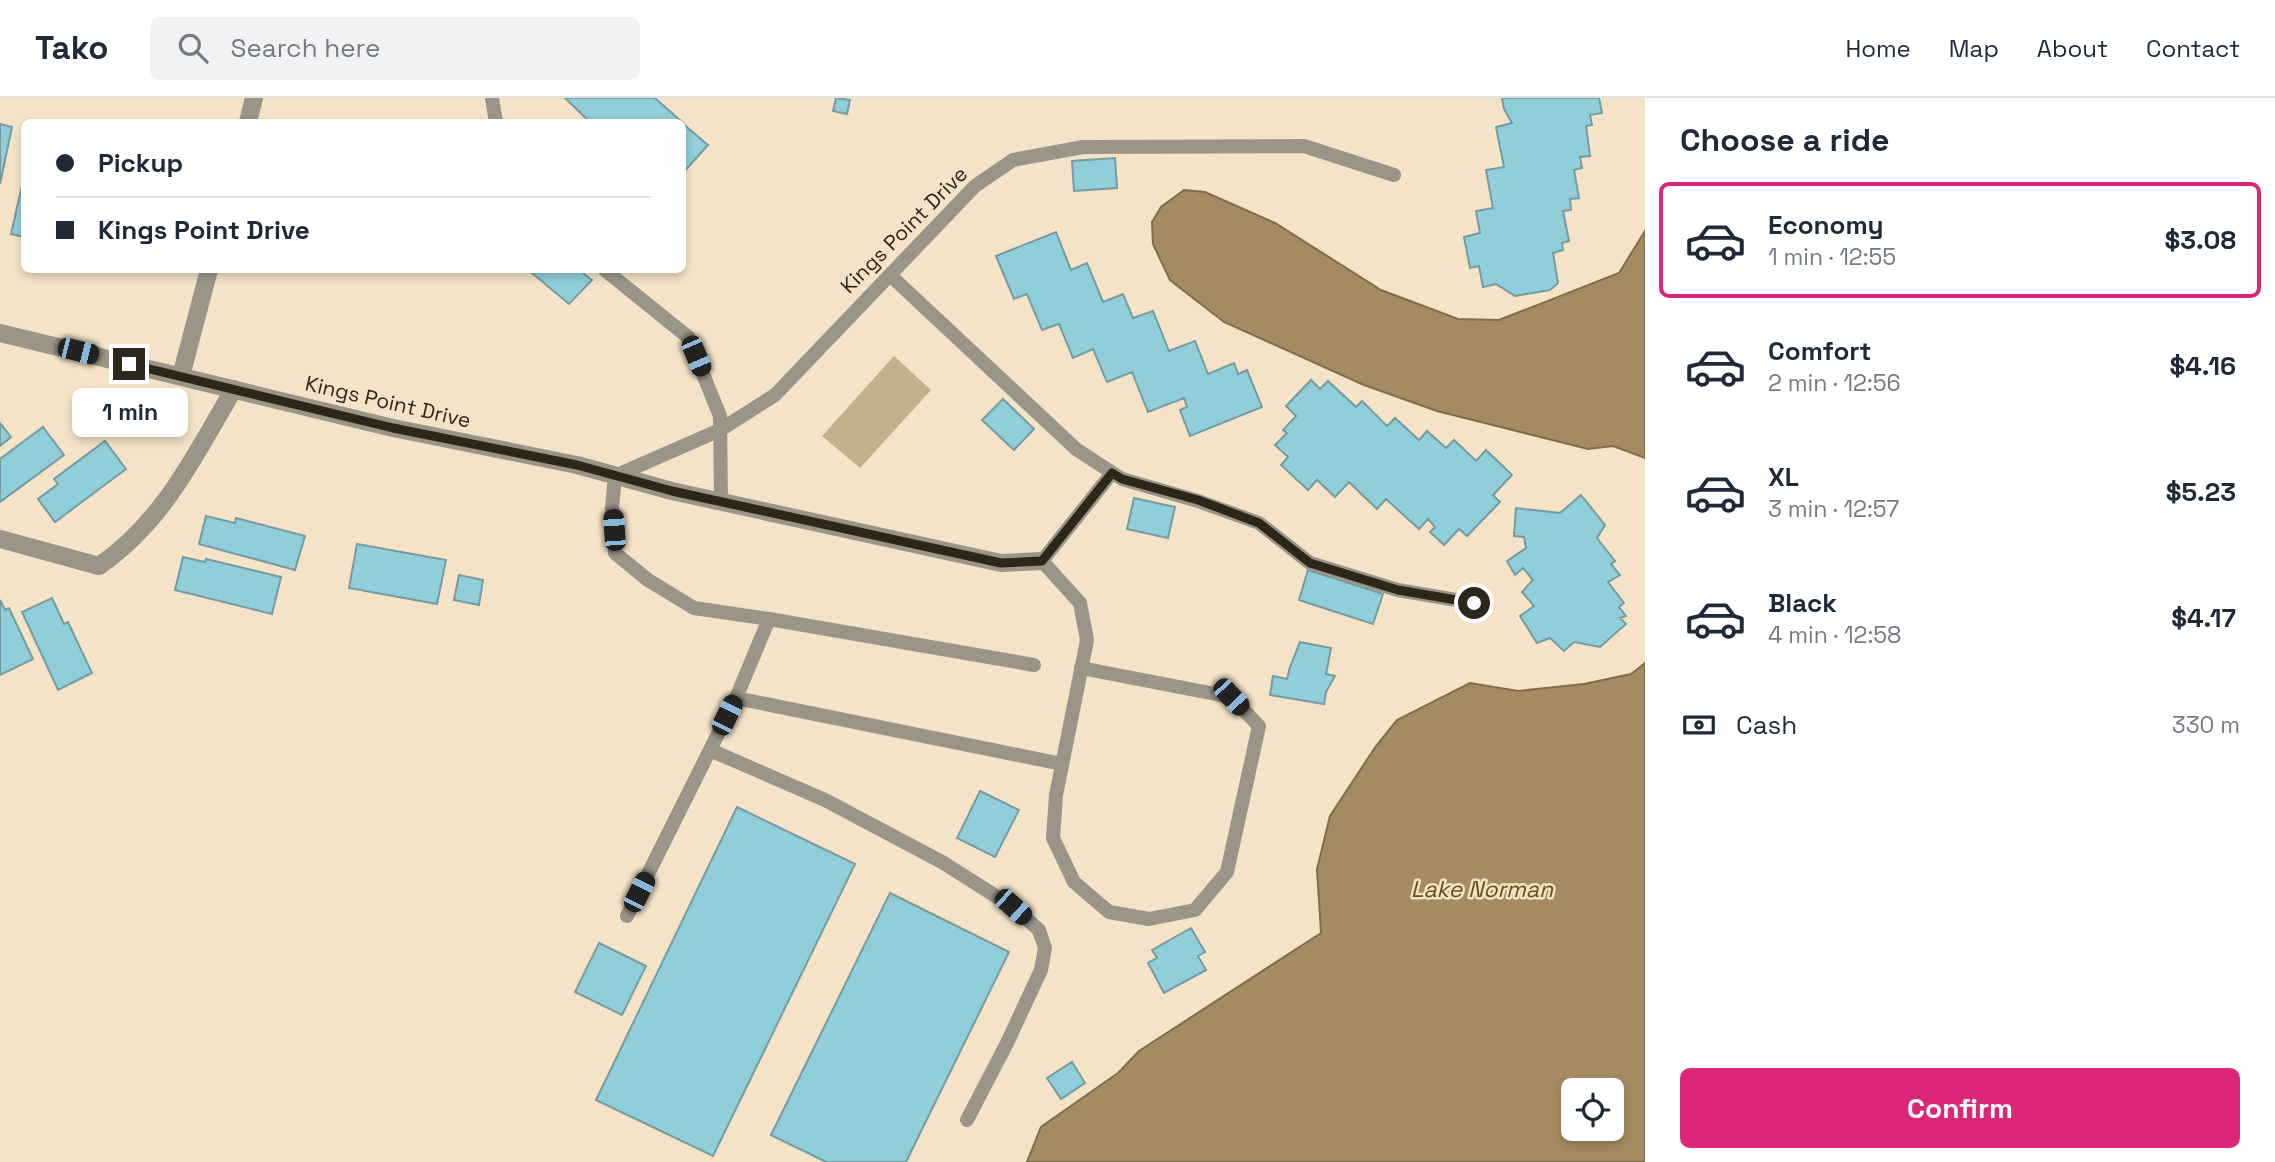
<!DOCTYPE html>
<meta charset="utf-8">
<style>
:root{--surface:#fff;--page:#f2f2f3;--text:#1f2937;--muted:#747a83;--line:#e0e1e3;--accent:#db2777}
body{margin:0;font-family:"Space Grotesk",sans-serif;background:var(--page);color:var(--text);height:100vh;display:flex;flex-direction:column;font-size:26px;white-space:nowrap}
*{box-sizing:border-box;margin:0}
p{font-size:23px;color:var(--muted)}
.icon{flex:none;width:38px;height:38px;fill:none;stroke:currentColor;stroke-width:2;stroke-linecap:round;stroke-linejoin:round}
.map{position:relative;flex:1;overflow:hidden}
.panel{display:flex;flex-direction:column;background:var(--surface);width:630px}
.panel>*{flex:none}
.guide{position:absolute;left:21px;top:21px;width:665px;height:154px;border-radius:10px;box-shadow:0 4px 10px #0003;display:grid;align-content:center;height:154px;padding:0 35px;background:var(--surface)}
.controls{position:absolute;left:1561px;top:980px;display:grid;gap:14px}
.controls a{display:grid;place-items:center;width:63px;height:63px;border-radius:10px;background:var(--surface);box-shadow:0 4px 10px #0003;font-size:35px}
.end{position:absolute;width:32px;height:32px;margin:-16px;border:9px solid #2c261b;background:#fff;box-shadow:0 0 0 4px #fff}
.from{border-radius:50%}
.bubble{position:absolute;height:49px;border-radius:10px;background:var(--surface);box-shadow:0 4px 10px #0003;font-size:23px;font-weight:700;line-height:49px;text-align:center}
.car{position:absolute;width:21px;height:42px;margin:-21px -10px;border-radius:9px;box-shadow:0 0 5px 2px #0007;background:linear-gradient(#222 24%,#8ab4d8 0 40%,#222 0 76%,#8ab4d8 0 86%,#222 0)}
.guide b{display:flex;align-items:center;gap:24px;height:66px;font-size:26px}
.guide b+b{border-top:2px solid var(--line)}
.guide i{width:18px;height:18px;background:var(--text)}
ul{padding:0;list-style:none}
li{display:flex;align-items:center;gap:21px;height:116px;margin:0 14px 10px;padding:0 21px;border:4px solid transparent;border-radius:10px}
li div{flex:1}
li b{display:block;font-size:26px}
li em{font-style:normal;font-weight:700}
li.current{border-color:var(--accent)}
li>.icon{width:63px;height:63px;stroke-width:1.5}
h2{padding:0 35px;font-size:32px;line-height:84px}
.pay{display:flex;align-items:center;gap:18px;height:77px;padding:0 35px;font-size:26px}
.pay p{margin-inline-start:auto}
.primary-button{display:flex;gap:14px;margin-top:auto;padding:14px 35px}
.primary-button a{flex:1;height:80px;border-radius:10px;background:var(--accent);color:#fff;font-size:28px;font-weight:700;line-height:80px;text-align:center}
header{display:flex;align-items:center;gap:42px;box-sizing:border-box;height:98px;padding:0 35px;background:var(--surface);border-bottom:2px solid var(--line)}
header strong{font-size:33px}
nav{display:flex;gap:38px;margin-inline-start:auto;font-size:24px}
.search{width:490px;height:63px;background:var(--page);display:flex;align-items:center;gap:18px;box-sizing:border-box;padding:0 24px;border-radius:10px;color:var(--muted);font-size:26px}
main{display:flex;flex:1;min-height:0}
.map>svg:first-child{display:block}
.green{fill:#c5b08e}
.water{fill:#a48b61;stroke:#806d4c;stroke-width:2;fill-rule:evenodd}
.building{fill:#90ced9;stroke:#769ba1;stroke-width:2}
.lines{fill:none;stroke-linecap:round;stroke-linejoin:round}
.service{stroke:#9b9489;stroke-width:14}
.minor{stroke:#9b9489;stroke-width:18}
.route{stroke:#2c261b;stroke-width:9}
.labels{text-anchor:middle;stroke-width:5;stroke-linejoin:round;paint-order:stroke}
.street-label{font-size:21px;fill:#2c261b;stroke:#f4e3c7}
.water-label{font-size:23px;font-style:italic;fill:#694e1b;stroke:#f4e3c7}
</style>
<header>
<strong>Tako</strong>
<div class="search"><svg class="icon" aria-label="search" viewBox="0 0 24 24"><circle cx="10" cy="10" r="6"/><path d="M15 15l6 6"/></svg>Search here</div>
<nav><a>Home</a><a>Map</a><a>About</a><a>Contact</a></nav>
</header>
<main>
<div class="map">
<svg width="1645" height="1064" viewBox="0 0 1645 1064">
<rect width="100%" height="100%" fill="#f4e3c7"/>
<!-- green -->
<path class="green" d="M894 258 931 292 860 370 822 338Z"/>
<!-- water -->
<path class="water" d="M1184 92 1205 94 1275 125 1381 192 1458 221 1499 222 1619 175 1645 133V360L1613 348 1588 351 1437 313 1364 287 1224 224 1170 182 1153 146 1152 124 1161 109Z
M1645 565V1064H1027L1041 1029 1118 975 1139 953 1321 835 1317 771 1330 718 1376 648 1397 622 1470 585 1518 593 1584 586 1631 576ZM1612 992V1031H1573V992Z"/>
<!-- building -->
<path class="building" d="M565 0H655L682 24H590Z
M836 0 850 2 847 16 833 13Z
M1502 0H1599L1602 15 1590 17 1592 27 1586 28 1590 58 1580 59 1582 70 1574 72 1579 100 1570 101 1571 112 1563 113 1569 143 1562 145 1563 152 1553 155 1558 185 1550 192 1515 198 1496 186 1483 189 1479 168 1470 170 1464 139 1480 135 1476 113 1493 110 1486 72 1504 69 1496 29 1512 25 1504 11Z
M682 25 708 47 682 76Z
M0 26 12 29 0 86Z
M1115 60 1117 90 1074 93 1072 63Z
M24 79V139L11 136Z
M1056 134 1071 172 1087 165 1103 204 1123 196 1133 220 1153 213 1169 253 1195 243 1208 276 1234 265 1238 276 1247 272 1262 309 1190 338 1180 312 1187 309 1184 300 1148 314 1132 274 1107 284 1093 251 1073 260 1059 226 1042 232 1027 196 1014 201 996 158Z
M536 172H579L592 182 569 206 532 175Z
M1311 282 1320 291 1328 283 1356 309 1362 303 1387 328 1395 320 1419 342 1427 333 1446 350 1454 342 1476 363 1486 352 1512 377 1493 397 1500 404 1467 438 1459 431 1444 447 1430 434 1435 429 1428 421 1419 431 1386 401 1377 411 1349 384 1335 399 1317 382 1308 392 1281 367 1288 359 1275 347 1287 335 1283 332 1296 318 1286 308Z
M1003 301 1034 331 1014 352 982 322Z
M0 325 11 339 0 348Z
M43 329 64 357 0 404V361Z
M105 343 126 371 55 424 38 401 58 386 54 381Z
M1581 397 1605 427 1597 440 1615 463 1611 466 1620 477 1608 484 1624 505 1619 509 1626 518 1620 520 1626 526 1600 549 1574 544 1564 553 1550 540 1537 545 1520 518 1534 508 1522 494 1533 482 1523 470 1515 477 1507 463 1526 450 1524 439 1514 438 1516 410 1560 415Z
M1134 400 1175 409 1168 440 1127 431Z
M206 418 235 425 236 420 305 438 295 472 199 446Z
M357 446 446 462 437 506 349 490Z
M183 459 205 464 206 461 281 479 272 516 175 492Z
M1308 472 1383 496 1373 526 1299 502Z
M459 477 483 482 479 507 454 502Z
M52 500 64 526 68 524 92 575 58 592 22 514Z
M0 502 5 512 9 510 33 561 0 577Z
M1300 544 1331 550 1326 576 1335 578 1326 594 1324 606 1270 597 1273 578 1287 581 1290 569Z
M980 693 1019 712 995 759 957 740Z
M737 709 855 766 713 1058 596 1002Z
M890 795 1009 854 906 1064H826L771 1037Z
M1191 830 1205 854 1198 858 1206 872 1164 895 1148 865 1157 860 1152 852Z
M599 845 646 868 622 917 575 894Z
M1072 964 1085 985 1061 1001 1047 980Z"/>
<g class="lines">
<!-- service -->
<path class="service" d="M492 0 496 24
M605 172 688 239 720 318 721 404
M890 177 1076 351 1122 381 1198 403 1259 425 1310 465 1398 492 1474 505
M769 521 694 510 648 482 615 455 612 410 615 378 720 332 775 297 975 88 1013 62 1083 49 1304 48 1394 77
M1081 570 1231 599 1259 628 1227 774 1195 812 1149 821 1109 814 1074 784 1053 740 1056 697 1087 542 1080 505 1042 463 1112 375
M736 600 769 521 1034 567
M710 652 825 702 942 764 1013 809 1039 832 1045 850 1041 872 1007 945 967 1022
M627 818 736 600 1062 666"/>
<!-- minor -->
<path class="minor" d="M248 24 254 0
M0 235 393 330 577 367 672 393 1001 465 1042 463
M181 278 209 172
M0 441 99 468C165 422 194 358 234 291"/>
</g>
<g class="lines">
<!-- route -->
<path class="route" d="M129 266 393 330 577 367 672 393 1001 465 1042 463 1112 375 1122 381 1198 402 1259 425 1310 465 1398 492 1474 505"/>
</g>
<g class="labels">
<!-- street labels -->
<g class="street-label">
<text transform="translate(904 132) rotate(-45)" y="7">Kings Point Drive</text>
<text transform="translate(388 304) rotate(13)" y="7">Kings Point Drive</text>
</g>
<!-- water labels -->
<g class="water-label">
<text x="1482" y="799">Lake Norman</text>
</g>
</g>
</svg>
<div class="controls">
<a><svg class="icon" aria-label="locate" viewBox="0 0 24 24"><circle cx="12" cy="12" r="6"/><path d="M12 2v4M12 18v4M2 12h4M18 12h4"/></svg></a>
</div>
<i class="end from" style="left:1474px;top:505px"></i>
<i class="end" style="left:129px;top:266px"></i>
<div class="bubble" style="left:72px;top:290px;width:116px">1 min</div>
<i class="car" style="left:78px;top:253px;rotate:104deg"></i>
<i class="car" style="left:696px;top:258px;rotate:157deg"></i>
<i class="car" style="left:614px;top:432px;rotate:356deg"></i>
<i class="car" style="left:1231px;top:599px;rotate:137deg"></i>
<i class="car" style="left:727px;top:617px;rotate:26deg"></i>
<i class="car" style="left:639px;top:794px;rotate:27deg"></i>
<i class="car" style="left:1013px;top:809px;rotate:132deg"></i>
<div class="guide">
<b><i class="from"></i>Pickup</b>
<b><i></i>Kings Point Drive</b>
</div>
</div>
<section class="panel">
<h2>Choose a ride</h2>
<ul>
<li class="current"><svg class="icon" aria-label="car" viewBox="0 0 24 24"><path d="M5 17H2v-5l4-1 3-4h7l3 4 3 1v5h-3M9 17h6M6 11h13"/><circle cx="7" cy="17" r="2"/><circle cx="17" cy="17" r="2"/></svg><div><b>Economy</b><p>1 min · 12:55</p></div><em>$3.08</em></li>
<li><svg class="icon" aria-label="car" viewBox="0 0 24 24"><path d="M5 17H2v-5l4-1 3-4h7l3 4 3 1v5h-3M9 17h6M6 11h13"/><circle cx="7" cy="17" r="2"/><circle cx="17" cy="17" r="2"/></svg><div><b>Comfort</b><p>2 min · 12:56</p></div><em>$4.16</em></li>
<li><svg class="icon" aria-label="car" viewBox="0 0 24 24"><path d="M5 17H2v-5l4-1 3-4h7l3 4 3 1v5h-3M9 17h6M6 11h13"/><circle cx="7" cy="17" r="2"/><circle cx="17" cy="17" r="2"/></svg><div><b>XL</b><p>3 min · 12:57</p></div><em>$5.23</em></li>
<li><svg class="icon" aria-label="car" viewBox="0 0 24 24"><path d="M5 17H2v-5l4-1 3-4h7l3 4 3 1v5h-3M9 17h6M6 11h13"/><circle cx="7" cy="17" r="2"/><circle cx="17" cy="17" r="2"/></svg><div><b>Black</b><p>4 min · 12:58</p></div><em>$4.17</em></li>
</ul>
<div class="pay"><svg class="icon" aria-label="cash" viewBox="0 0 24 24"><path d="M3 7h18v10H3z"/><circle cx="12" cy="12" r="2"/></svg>Cash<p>330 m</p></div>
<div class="primary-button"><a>Confirm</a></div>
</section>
</main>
